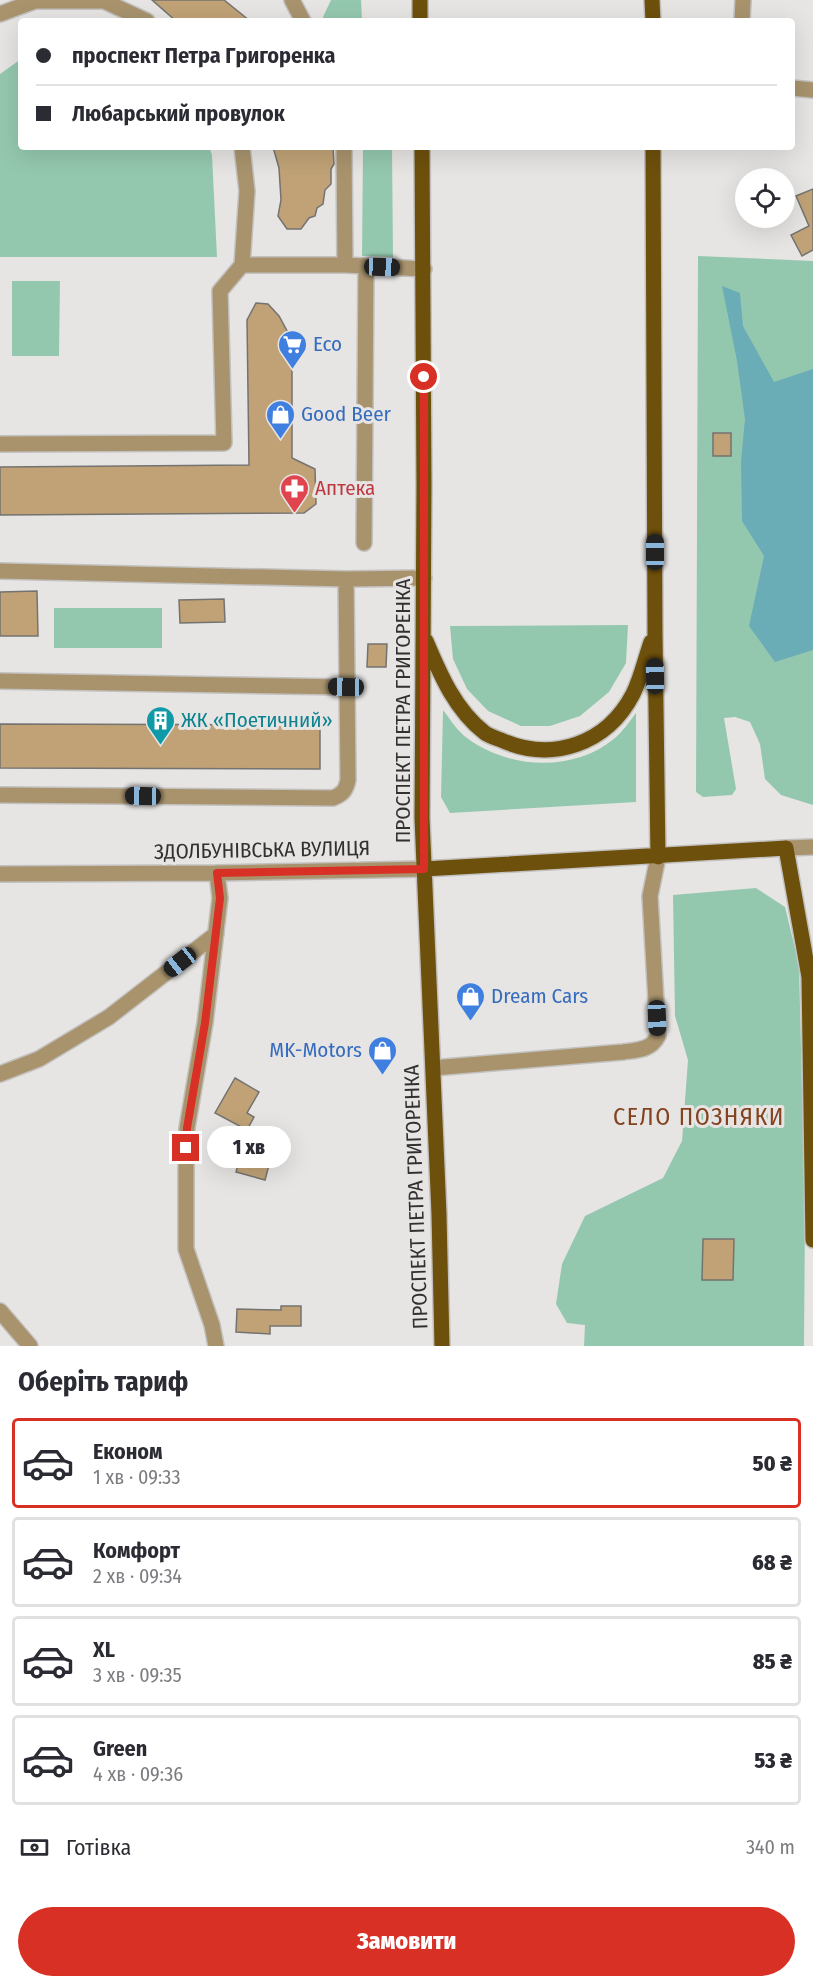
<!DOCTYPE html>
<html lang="uk">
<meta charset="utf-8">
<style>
:root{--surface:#fff;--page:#f2f2f3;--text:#2b2b33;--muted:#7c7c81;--line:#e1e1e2;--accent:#d93025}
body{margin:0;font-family:"Fira Sans Condensed",sans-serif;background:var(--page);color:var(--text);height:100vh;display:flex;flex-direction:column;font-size:22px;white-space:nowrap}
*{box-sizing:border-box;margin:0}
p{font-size:20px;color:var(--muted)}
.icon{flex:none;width:33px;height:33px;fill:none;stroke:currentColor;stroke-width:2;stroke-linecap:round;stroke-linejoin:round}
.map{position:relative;height:1346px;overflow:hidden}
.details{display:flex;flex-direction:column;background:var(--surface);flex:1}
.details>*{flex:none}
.top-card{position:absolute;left:18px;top:18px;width:777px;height:132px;border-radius:6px;box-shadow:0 6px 24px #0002;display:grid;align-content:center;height:132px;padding:0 18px;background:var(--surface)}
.tools{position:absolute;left:735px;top:168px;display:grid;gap:12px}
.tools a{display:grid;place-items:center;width:60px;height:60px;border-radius:50%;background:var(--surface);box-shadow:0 6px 24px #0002;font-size:30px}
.end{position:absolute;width:27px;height:27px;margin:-14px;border:8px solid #d93025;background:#fff;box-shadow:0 0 0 3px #fff}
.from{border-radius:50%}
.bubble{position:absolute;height:42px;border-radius:21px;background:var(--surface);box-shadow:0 6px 24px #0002;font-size:20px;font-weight:800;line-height:42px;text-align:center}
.car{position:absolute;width:18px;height:36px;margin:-18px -9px;border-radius:8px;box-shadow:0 0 4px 2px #0007;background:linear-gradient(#222 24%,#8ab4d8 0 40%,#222 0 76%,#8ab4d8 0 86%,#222 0)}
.top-card b{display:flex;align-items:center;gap:21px;height:57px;font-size:22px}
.top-card b+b{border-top:2px solid var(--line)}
.top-card i{width:15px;height:15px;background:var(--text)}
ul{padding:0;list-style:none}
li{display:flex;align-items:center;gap:18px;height:90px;margin:0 12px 9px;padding:0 6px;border:3px solid var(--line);border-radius:6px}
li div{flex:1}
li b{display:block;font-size:22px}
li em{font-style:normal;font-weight:800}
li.selected{border-color:var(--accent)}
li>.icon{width:54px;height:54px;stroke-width:1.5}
h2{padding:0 18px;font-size:27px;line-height:72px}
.pay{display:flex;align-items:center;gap:15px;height:66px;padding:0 18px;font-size:22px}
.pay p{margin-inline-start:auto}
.button{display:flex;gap:12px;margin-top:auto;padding:12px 18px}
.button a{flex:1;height:69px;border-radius:36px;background:var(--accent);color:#fff;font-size:24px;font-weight:800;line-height:69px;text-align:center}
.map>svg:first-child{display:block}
.green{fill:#94c8ae}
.water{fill:#6badb7}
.building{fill:#c0a276;stroke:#747370;stroke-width:1.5}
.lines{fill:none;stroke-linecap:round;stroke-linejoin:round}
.minor-casing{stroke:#c3c1bf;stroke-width:18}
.major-casing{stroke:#c3c1bf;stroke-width:18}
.minor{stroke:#a8936d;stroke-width:15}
.major{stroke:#6d500b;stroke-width:15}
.route{stroke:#d93025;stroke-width:8}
.labels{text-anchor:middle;stroke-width:6;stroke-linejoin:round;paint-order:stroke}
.shop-label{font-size:21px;fill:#366cbe;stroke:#e7e5e3;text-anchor:start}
.health-label{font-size:21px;fill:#be3a42;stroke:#e7e5e3;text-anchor:start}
.street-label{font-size:21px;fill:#323130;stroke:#e7e5e3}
.culture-label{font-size:21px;fill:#0d838f;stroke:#e7e5e3;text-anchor:start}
.quarter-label{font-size:24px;letter-spacing:1.5px;fill:#834320;stroke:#e7e5e3}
</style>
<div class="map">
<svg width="813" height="1346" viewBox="0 0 813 1346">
<rect width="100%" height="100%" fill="#e7e5e3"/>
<!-- green -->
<path class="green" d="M331 0H361L362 19 373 18V21H324L323 17Z
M21 59V147H209L212 155 217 257H0V74Z
M363 147H392L393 257 362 256Z
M698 256 813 261V805L781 795 765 779 760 744 750 722 735 717 724 718 736 789 732 795 703 797 696 792Z
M12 281H60L59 356H12Z
M54 608H162V648H54Z
M628 625 626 663 609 692 580 716 550 726H521L488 711 467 689 453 659 450 626Z
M443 710C450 719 458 732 467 738 510 770 575 772 615 738 623 731 630 721 636 713V802L450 813 441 797Z
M756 888 785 907 799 965 805 1214 804 1346H584L585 1325 567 1323 556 1304 562 1264 585 1216 663 1178 682 1141 688 1060 675 1016 673 895Z"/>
<!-- water -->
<path class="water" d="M722 286 740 293 743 326 774 382 813 369V650L775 662 749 626 764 556 742 521 741 461 745 419 737 361Z"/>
<!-- building -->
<path class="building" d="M152 0H224L250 21H176Z
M273 147H333L334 164 331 169V184L325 190 323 204 317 208 315 216 309 218 301 229H287L278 216 281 200 279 168Z
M813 189V250L802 256 791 235 809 226 796 196Z
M256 303 268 304 279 316 292 340V458L315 469 316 504 304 513 0 515V467L249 465 247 320Z
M713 433H731V456H713Z
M37 591 38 636H0V592Z
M224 599 225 622 180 623 179 600Z
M368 644H387L386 667H367Z
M0 724 320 725V769L0 768Z
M235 1078 259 1092 247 1113 254 1117 247 1130 215 1113Z
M240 1157 269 1165 265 1180 236 1172Z
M703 1239H734L733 1280H702Z
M281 1306H301V1326H270V1334L236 1332 237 1309 281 1310Z"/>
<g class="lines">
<defs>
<path id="minor" d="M292 0 303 21
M0 14 35 1H104L147 21
M742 21 743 0
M792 88 813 90
M344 147 345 265
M242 265 247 191 242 147
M0 444 224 443 220 291 242 265H345L424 269
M364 543 366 267
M0 571 346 579 424 578
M0 681 346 687
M0 795 333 798C343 794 346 790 348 780L346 579
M786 848 813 847
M0 874 217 873 424 869
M433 1068 623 1052C638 1050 651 1050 658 1036L650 896 658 857
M0 1074 39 1059 109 1017 216 934
M0 1311 30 1346
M216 1346 212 1325 186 1249V1169L187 1128 205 1023 220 898 217 873"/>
<path id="major" d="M420 0V21
M652 0 653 21
M422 147 424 486 422 818 439 1214 442 1346
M653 147 655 633 658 857
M426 641C440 674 455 710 485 733 489 736 496 738 501 740 552 763 607 744 633 694 641 678 645 659 651 642
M424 869 786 848 809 977 813 1240"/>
</defs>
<!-- minor casing -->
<use href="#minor" class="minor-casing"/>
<!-- major casing -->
<use href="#major" class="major-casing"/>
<!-- minor -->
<use href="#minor" class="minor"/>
<!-- major -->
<use href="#major" class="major"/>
</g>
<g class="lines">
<!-- route -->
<path class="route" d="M186 1148 187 1128 205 1023 220 898 217 873 424 869V377"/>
</g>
<!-- icons -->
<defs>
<symbol id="supermarket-pin" viewBox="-11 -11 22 30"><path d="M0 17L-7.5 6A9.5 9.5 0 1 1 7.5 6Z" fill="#3f7fe0" stroke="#e7e5e3"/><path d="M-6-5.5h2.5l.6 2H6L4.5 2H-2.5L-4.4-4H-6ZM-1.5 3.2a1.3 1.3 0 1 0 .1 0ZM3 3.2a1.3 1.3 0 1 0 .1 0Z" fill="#fff"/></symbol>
<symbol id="shop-pin" viewBox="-11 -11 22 30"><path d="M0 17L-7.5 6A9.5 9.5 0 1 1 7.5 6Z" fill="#3f7fe0" stroke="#e7e5e3"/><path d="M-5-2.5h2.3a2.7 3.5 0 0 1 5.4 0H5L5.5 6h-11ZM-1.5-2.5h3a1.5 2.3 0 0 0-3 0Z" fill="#fff"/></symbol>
<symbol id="pharmacy-pin" viewBox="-11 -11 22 30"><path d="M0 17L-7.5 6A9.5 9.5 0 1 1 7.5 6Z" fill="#e0444e" stroke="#e7e5e3"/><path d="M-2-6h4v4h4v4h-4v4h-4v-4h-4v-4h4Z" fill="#fff"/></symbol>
<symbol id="building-pin" viewBox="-11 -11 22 30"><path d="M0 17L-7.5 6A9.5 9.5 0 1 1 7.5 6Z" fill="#0f9aa8" stroke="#e7e5e3"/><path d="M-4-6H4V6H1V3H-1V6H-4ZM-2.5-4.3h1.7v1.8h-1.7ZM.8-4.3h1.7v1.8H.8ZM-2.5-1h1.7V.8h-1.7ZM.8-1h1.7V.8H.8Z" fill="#fff"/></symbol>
</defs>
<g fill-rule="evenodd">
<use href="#supermarket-pin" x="276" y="328" width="33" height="45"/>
<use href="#shop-pin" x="264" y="398" width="33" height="45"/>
<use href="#pharmacy-pin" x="278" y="472" width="33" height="45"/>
<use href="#building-pin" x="144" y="704" width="33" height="45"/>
<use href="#shop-pin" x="454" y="980" width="33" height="45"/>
<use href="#shop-pin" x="366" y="1034" width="33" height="45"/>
</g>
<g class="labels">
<!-- shop labels -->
<g class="shop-label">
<text x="313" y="351">Eco</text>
<text x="301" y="421">Good Beer</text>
<text x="491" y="1003">Dream Cars</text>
<text x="362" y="1057" text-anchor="end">MK-Motors</text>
</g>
<!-- health labels -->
<g class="health-label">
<text x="315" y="495">Аптека</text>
</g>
<!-- street labels -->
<g class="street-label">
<text transform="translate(403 711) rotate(-90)" y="7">ПРОСПЕКТ ПЕТРА ГРИГОРЕНКА</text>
<text transform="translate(262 850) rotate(-1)" y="7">ЗДОЛБУНІВСЬКА ВУЛИЦЯ</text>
<text transform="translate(416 1197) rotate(-92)" y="7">ПРОСПЕКТ ПЕТРА ГРИГОРЕНКА</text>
</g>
<!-- culture labels -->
<g class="culture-label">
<text x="181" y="727">ЖК «Поетичний»</text>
</g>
<!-- quarter labels -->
<g class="quarter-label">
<text x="699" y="1125">СЕЛО ПОЗНЯКИ</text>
</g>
</g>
</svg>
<div class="tools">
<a><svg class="icon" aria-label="locate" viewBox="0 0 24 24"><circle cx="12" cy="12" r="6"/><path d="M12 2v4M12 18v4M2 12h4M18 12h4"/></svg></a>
</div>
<i class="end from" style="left:424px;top:377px"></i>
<i class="end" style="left:186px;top:1148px"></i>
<div class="bubble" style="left:207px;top:1126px;width:84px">1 хв</div>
<i class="car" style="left:382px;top:267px;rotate:92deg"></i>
<i class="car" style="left:655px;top:552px;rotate:0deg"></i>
<i class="car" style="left:655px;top:676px;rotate:359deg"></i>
<i class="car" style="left:346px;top:687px;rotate:271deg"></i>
<i class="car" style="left:143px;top:796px;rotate:271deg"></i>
<i class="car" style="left:180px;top:962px;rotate:232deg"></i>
<i class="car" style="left:657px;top:1018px;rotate:178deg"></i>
<div class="top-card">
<b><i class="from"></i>проспект Петра Григоренка</b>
<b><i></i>Любарський провулок</b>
</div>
</div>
<section class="details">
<h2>Оберіть тариф</h2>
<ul>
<li class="selected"><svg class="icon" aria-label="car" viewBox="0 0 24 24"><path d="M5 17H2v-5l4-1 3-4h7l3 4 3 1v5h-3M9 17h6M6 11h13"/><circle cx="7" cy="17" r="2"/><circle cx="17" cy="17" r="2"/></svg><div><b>Економ</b><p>1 хв · 09:33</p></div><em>50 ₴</em></li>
<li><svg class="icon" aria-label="car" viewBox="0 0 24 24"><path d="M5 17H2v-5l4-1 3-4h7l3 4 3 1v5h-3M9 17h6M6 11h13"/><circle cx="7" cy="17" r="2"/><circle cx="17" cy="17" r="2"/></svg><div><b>Комфорт</b><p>2 хв · 09:34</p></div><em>68 ₴</em></li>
<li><svg class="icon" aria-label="car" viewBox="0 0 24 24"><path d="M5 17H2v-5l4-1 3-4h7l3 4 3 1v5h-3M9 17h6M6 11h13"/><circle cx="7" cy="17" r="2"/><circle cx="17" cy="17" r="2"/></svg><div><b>XL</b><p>3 хв · 09:35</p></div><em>85 ₴</em></li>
<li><svg class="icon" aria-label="car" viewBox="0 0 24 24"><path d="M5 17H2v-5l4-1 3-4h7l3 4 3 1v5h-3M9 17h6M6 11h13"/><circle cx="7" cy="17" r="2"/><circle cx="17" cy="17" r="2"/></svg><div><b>Green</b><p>4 хв · 09:36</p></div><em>53 ₴</em></li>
</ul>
<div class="pay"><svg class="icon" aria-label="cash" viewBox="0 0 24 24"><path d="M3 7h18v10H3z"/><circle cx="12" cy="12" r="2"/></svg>Готівка<p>340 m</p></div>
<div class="button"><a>Замовити</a></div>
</section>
